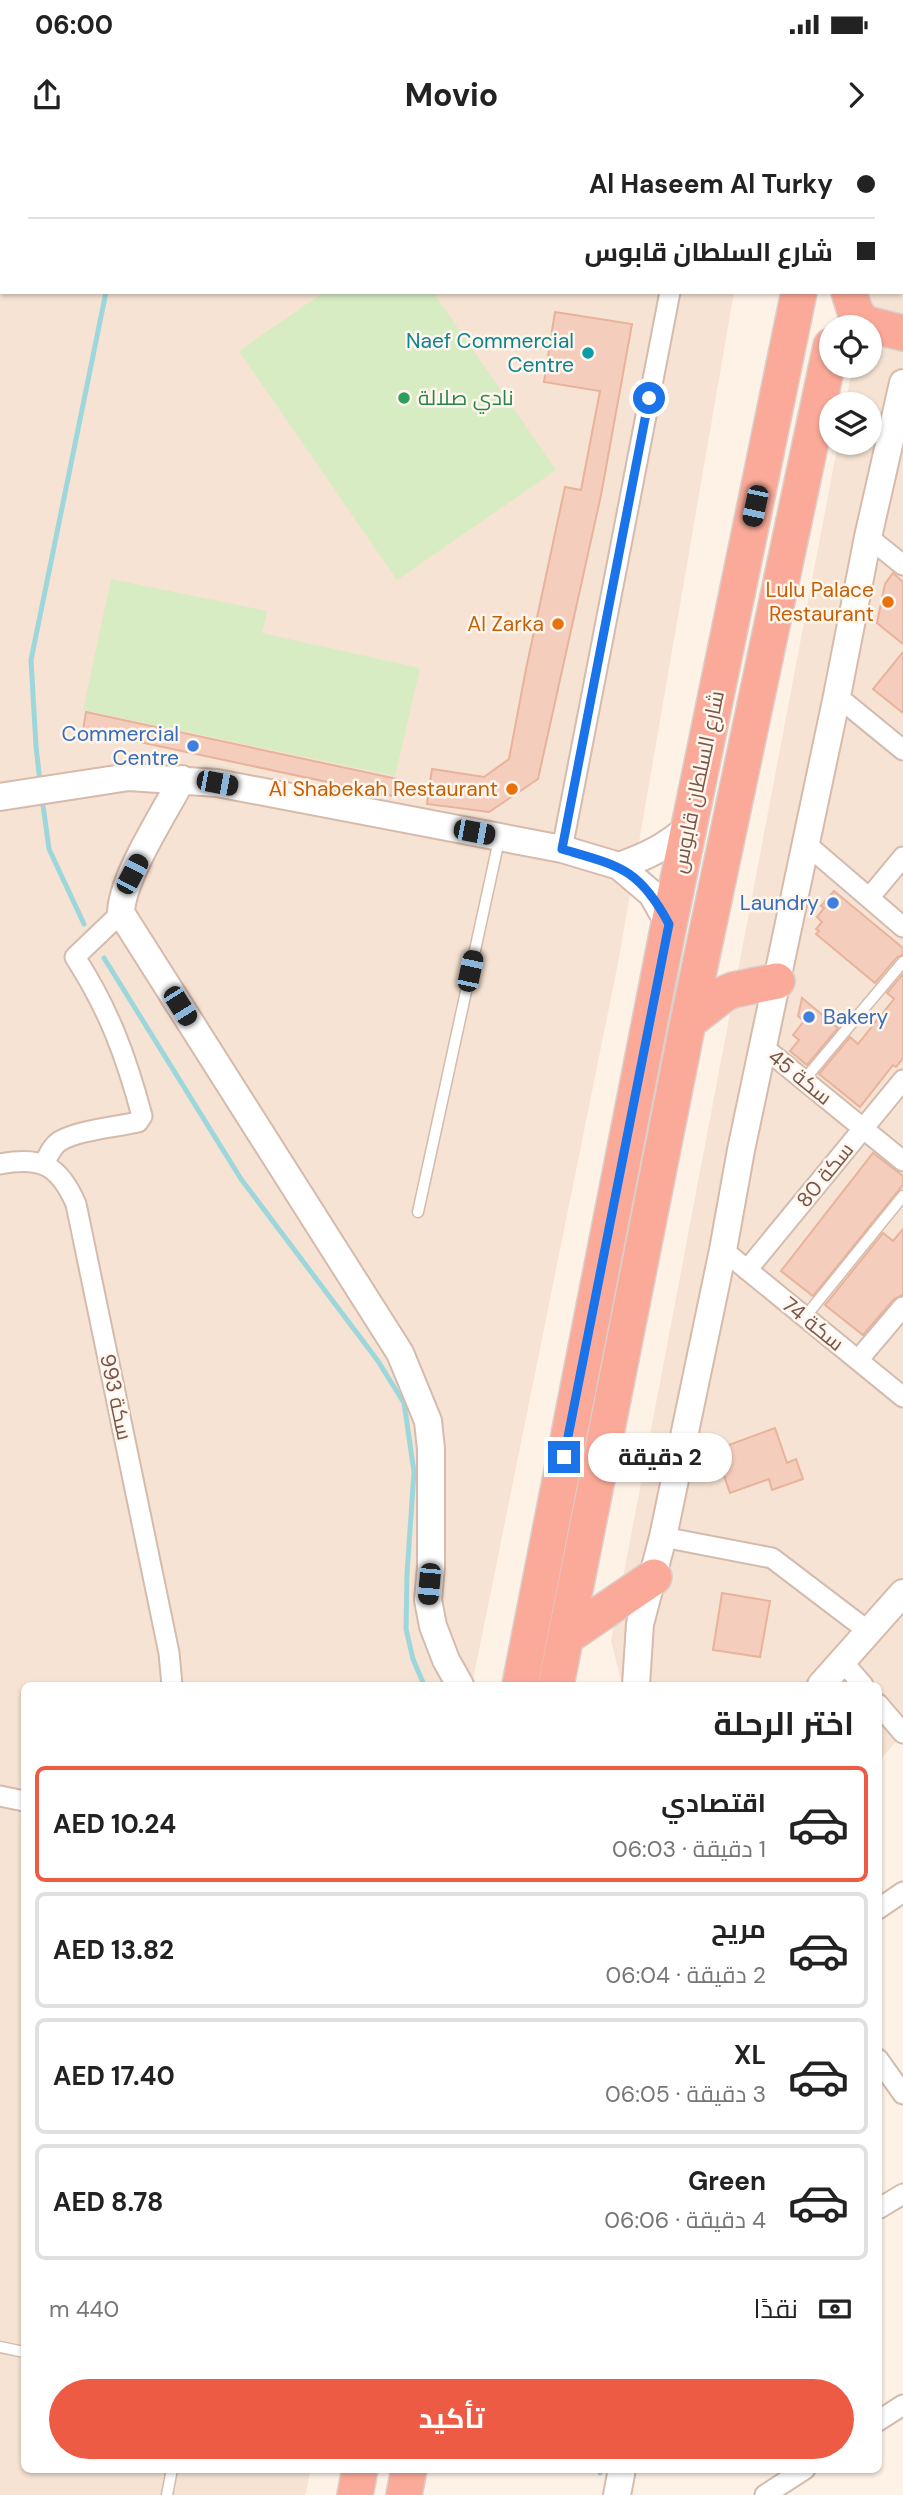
<!DOCTYPE html>
<html lang="ar">
<meta charset="utf-8">
<style>
:root{--surface:#fff;--page:#f6f6f6;--text:#222;--muted:#767676;--line:#e0e0e0;--accent:#ee5b44}
body{margin:0;font-family:"DM Sans",Cairo,sans-serif;background:var(--page);color:var(--text);direction:rtl;height:100vh;display:flex;flex-direction:column;font-size:26px;white-space:nowrap}
*{box-sizing:border-box;margin:0}
p{font-size:23px;color:var(--muted)}
.icon{flex:none;width:38px;height:38px;fill:none;stroke:currentColor;stroke-width:2;stroke-linecap:round;stroke-linejoin:round}
.map{position:relative;flex:1;overflow:hidden;direction:ltr}
.sheet{position:absolute;left:21px;top:1542px;width:861px;height:791px;display:flex;flex-direction:column;background:var(--surface);border-radius:10px;box-shadow:0 2px 5px #0004;direction:rtl}
.sheet>*{flex:none}
.top-card{position:absolute;left:0px;top:0px;width:903px;height:154px;box-shadow:0 2px 5px #0004;direction:rtl;display:grid;align-content:center;height:154px;padding:0 28px;background:var(--surface)}
.controls{position:absolute;left:819px;top:175px;display:grid;gap:14px}
.controls a{display:grid;place-items:center;width:63px;height:63px;border-radius:50%;background:var(--surface);box-shadow:0 2px 5px #0004;font-size:35px}
.end{position:absolute;width:32px;height:32px;margin:-16px;border:9px solid #1a73e8;background:#fff;box-shadow:0 0 0 4px #fff}
.from{border-radius:50%}
.bubble{position:absolute;height:49px;border-radius:24px;background:var(--surface);box-shadow:0 2px 5px #0004;font-size:23px;font-weight:700;line-height:49px;text-align:center;direction:rtl}
.car{position:absolute;width:21px;height:42px;margin:-21px -10px;border-radius:9px;box-shadow:0 0 5px 2px #0007;background:linear-gradient(#222 24%,#8ab4d8 0 40%,#222 0 76%,#8ab4d8 0 86%,#222 0)}
.top-card b{display:flex;align-items:center;gap:24px;height:66px;font-size:26px}
.top-card b+b{border-top:2px solid var(--line)}
.top-card i{width:18px;height:18px;background:var(--text)}
ul{padding:0;list-style:none}
li{display:flex;align-items:center;gap:21px;height:116px;margin:0 14px 10px;padding:0 14px;border:4px solid var(--line);border-radius:10px}
li div{flex:1}
li b{display:block;font-size:26px}
li em{font-style:normal;font-weight:700}
li.on{border-color:var(--accent)}
li>.icon{width:63px;height:63px;stroke-width:1.5}
h2{padding:0 28px;font-size:32px;line-height:84px}
.pay{display:flex;align-items:center;gap:18px;height:77px;padding:0 28px;font-size:26px}
.pay p{margin-inline-start:auto}
.action{display:flex;gap:14px;margin-top:auto;padding:14px 28px}
.action a{flex:1;height:80px;border-radius:42px;background:var(--accent);color:#fff;font-size:28px;font-weight:700;line-height:80px;text-align:center}
.status{display:flex;justify-content:space-between;align-items:center;height:49px;padding:0 35px;background:var(--surface);direction:ltr}
.status svg{height:19px;fill:currentColor}
header{display:flex;justify-content:space-between;align-items:center;height:91px;padding:0 28px;background:var(--surface);font-size:32px;font-weight:700}
.map>svg:first-child{display:block}
.residential{fill:#f6e3d3}
.green{fill:#d7ecc3}
.lines{fill:none;stroke-linecap:round;stroke-linejoin:round}
.stream{stroke:#9ed7db;stroke-width:5}
.building{fill:#f5cdbc;stroke:#e8b29b;stroke-width:2}
.lane-casing{stroke:#d3bbad;stroke-width:13}
.street-casing{stroke:#d3bbad;stroke-width:23}
.secondary-casing{stroke:#d6baab;stroke-width:30}
.highway-casing{stroke:#d9d0cc;stroke-width:38}
.lane{stroke:#fff;stroke-width:10}
.street{stroke:#fff;stroke-width:19}
.secondary{stroke:#fff;stroke-width:26}
.highway{stroke:#fbaa99;stroke-width:35}
.route{stroke:#1a73e8;stroke-width:9}
.culture-dot{fill:#0f9aa8;stroke:#fff6ed;stroke-width:2.5}
.leisure-dot{fill:#2e9e5b;stroke:#fff6ed;stroke-width:2.5}
.food-dot{fill:#e8710a;stroke:#fff6ed;stroke-width:2.5}
.shop-dot{fill:#3f7fe0;stroke:#fff6ed;stroke-width:2.5}
.labels{text-anchor:middle;stroke-width:5;stroke-linejoin:round;paint-order:stroke}
.culture-label{font-size:21px;fill:#0d838f;stroke:#fff6ed;text-anchor:end}
.leisure-label{font-size:21px;fill:#27864d;stroke:#fff6ed;text-anchor:start}
.food-label{font-size:21px;fill:#c56008;stroke:#fff6ed;text-anchor:end}
.shop-label{font-size:21px;fill:#366cbe;stroke:#fff6ed;text-anchor:end}
.street-label{font-size:21px;fill:#795649;stroke:#fff6ed}
</style>
<div class="status"><b>06:00</b><svg viewBox="0 0 49 12"><path d="M0 12V9h3v3zM5 12V6h3v6zM10 12V3h3v9zM15 12V0h3v12zM26 1h20v11H26zM47 4h2v5h-2z"/></svg></div>
<header><svg class="icon" aria-label="forward" viewBox="0 0 24 24"><path d="M9 5l7 7-7 7"/></svg>Movio<svg class="icon" aria-label="share" viewBox="0 0 24 24"><path d="M12 15V3M7 8l5-5 5 5M5 13v7h14v-7"/></svg></header>
<div class="map">
<svg width="903" height="2355" viewBox="0 0 903 2355">
<rect width="100%" height="100%" fill="#fef2e6"/>
<!-- residential -->
<path class="residential" d="M0 0H759L758 2H2V152H734L619 818 472 1545H24V2329H311L305 2355H0Z
M895 0H903V1597L901 1596 879 1621 878 1545H622L611 1501 838 303H870V264H845L853 226H870L867 152H901V2H895Z"/>
<!-- green -->
<path class="green" d="M324 152H433L556 330 397 440 239 211Z
M111 439 267 471 262 493 420 528 395 636 83 570Z"/>
<g class="lines">
<!-- stream -->
<path class="stream" d="M40 642 36 606 31 520 106 152
M42 658 49 709 84 784
M104 818 241 1039 378 1221 404 1263 414 1332 407 1434 406 1489 413 1519 424 1545
M598 2329 600 2333"/>
</g>
<!-- building -->
<path class="building" d="M555 172 632 184 601 355 538 639 489 672 427 664 432 629 484 637 509 619 526 529 565 347 581 350 600 251 544 242Z
M893 433 903 442V504L877 483 885 444Z
M903 512V573L873 549Z
M86 572 402 640 398 657 83 590Z
M834 751 903 808V815L897 817 875 843 816 794 819 791 816 789 822 782 817 777 824 768 821 766Z
M903 834V918L896 927 893 925 860 967 819 934 850 897 858 904 894 859 887 853Z
M802 858 838 888 807 925 790 911 799 900 793 895 804 881 798 876Z
M873 1013 903 1036V1045L813 1156 781 1131Z
M903 1089V1155L894 1159 863 1195 825 1165 883 1093 893 1101Z
M775 1288 787 1323 796 1319 803 1339 772 1350 769 1339 730 1353 715 1310Z
M722 1453 770 1461 760 1517 713 1510Z"/>
<g class="lines">
<defs>
<path id="lane" d="M779 0V2
M763 2V0
M804 940 903 822
M418 1072 499 700
M805 1177 903 1056
M0 2207 24 2212
M167 2355 172 2329"/>
<path id="street" d="M294 0 302 2
M147 2 151 0
M0 47 2 46
M868 397 903 425
M837 556 903 610
M805 703 903 787
M562 709 670 152
M869 758 903 717
M762 906 903 1021
M0 1024C41 1016 59 1025 76 1064L169 1513 172 1545
M44 1024C48 1016 52 1006 60 1001 79 990 116 987 138 982L142 976C126 916 109 870 75 817L121 773
M723 1110 903 1257
M747 1130 903 940
M858 1220 903 1167
M663 1397 772 1418 868 1491
M842 1521 863 1545
M878 1564 903 1593
M0 1656 24 1661
M878 1769 903 1752
M878 1919 903 1954
M878 2069 903 2054
M878 2281 903 2265
M765 2355 805 2329"/>
<path id="secondary" d="M182 639C164 674 122 737 121 773L400 1213 428 1281 431 1309V1427L428 1460 433 1486 446 1520 460 1545
M0 657 129 637 217 643 562 709 619 726 652 754 669 784
M619 726C648 716 665 707 689 687
M636 1545 640 1484 663 1397 723 1110 741 1010 837 556 868 397 903 243
M821 1545 903 1453
M617 2355 622 2329"/>
<path id="highway" d="M829 2V0
M871 2V0
M849 152 855 171 863 183 903 193
M688 882 724 854 733 850 777 841
M566 1497 654 1437
M520 1545 669 784 799 152
M556 1545 688 882 831 206
M355 2355 360 2329
M404 2355 409 2329"/>
</defs>
<!-- lane casing -->
<use href="#lane" class="lane-casing"/>
<!-- street casing -->
<use href="#street" class="street-casing"/>
<!-- secondary casing -->
<use href="#secondary" class="secondary-casing"/>
<!-- highway casing -->
<use href="#highway" class="highway-casing"/>
<!-- lane -->
<use href="#lane" class="lane"/>
<!-- street -->
<use href="#street" class="street"/>
<!-- secondary -->
<use href="#secondary" class="secondary"/>
<!-- highway -->
<use href="#highway" class="highway"/>
</g>
<g class="lines">
<!-- route -->
<path class="route" d="M564 1317 669 784C639 728 620 726 562 709L649 258"/>
</g>
<!-- markers -->
<circle class="culture-dot" cx="588" cy="213" r="7"/>
<circle class="leisure-dot" cx="404" cy="258" r="7"/>
<g class="food-dot">
<circle cx="888" cy="462" r="7"/>
<circle cx="558" cy="484" r="7"/>
<circle cx="512" cy="649" r="7"/>
</g>
<g class="shop-dot">
<circle cx="193" cy="606" r="7"/>
<circle cx="833" cy="763" r="7"/>
<circle cx="809" cy="877" r="7"/>
</g>
<g class="labels">
<!-- culture labels -->
<g class="culture-label">
<text x="574" y="208">Naef Commercial<tspan x="574" dy="24">Centre</tspan></text>
</g>
<!-- leisure labels -->
<g class="leisure-label">
<text x="418" y="265">نادي صلالة</text>
</g>
<!-- food labels -->
<g class="food-label">
<text x="874" y="457">Lulu Palace<tspan x="874" dy="24">Restaurant</tspan></text>
<text x="544" y="491">Al Zarka</text>
<text x="498" y="656">Al Shabekah Restaurant</text>
</g>
<!-- shop labels -->
<g class="shop-label">
<text x="179" y="601">Commercial<tspan x="179" dy="24">Centre</tspan></text>
<text x="819" y="770">Laundry</text>
<text x="823" y="884" text-anchor="start">Bakery</text>
</g>
<!-- street labels -->
<g class="street-label">
<text transform="translate(698 642) rotate(-78)" y="7">شارع السلطان قابوس</text>
<text transform="translate(800 937) rotate(39)" y="7">سكة 45</text>
<text transform="translate(825 1035) rotate(-51)" y="7">سكة 80</text>
<text transform="translate(813 1184) rotate(39)" y="7">سكة 74</text>
<text transform="translate(116 1257) rotate(78)" y="7">سكة 993</text>
</g>
</g>
</svg>
<div class="controls">
<a><svg class="icon" aria-label="locate" viewBox="0 0 24 24"><circle cx="12" cy="12" r="6"/><path d="M12 2v4M12 18v4M2 12h4M18 12h4"/></svg></a>
<a><svg class="icon" aria-label="layers" viewBox="0 0 24 24"><path d="M12 4l9 5-9 5-9-5zM3 14l9 5 9-5"/></svg></a>
</div>
<i class="end from" style="left:649px;top:258px"></i>
<i class="end" style="left:564px;top:1317px"></i>
<div class="bubble" style="left:588px;top:1293px;width:144px">2 دقيقة</div>
<i class="car" style="left:755px;top:366px;rotate:192deg"></i>
<i class="car" style="left:217px;top:643px;rotate:101deg"></i>
<i class="car" style="left:474px;top:692px;rotate:101deg"></i>
<i class="car" style="left:132px;top:734px;rotate:28deg"></i>
<i class="car" style="left:470px;top:831px;rotate:12deg"></i>
<i class="car" style="left:180px;top:866px;rotate:148deg"></i>
<i class="car" style="left:429px;top:1444px;rotate:185deg"></i>
<div class="top-card">
<b><i class="from"></i>Al Haseem Al Turky</b>
<b><i></i>شارع السلطان قابوس</b>
</div>
<section class="sheet">
<h2>اختر الرحلة</h2>
<ul>
<li class="on"><svg class="icon" aria-label="car" viewBox="0 0 24 24"><path d="M5 17H2v-5l4-1 3-4h7l3 4 3 1v5h-3M9 17h6M6 11h13"/><circle cx="7" cy="17" r="2"/><circle cx="17" cy="17" r="2"/></svg><div><b>اقتصادي</b><p>1 دقيقة · 06:03</p></div><em>AED 10.24</em></li>
<li><svg class="icon" aria-label="car" viewBox="0 0 24 24"><path d="M5 17H2v-5l4-1 3-4h7l3 4 3 1v5h-3M9 17h6M6 11h13"/><circle cx="7" cy="17" r="2"/><circle cx="17" cy="17" r="2"/></svg><div><b>مريح</b><p>2 دقيقة · 06:04</p></div><em>AED 13.82</em></li>
<li><svg class="icon" aria-label="car" viewBox="0 0 24 24"><path d="M5 17H2v-5l4-1 3-4h7l3 4 3 1v5h-3M9 17h6M6 11h13"/><circle cx="7" cy="17" r="2"/><circle cx="17" cy="17" r="2"/></svg><div><b>XL</b><p>3 دقيقة · 06:05</p></div><em>AED 17.40</em></li>
<li><svg class="icon" aria-label="car" viewBox="0 0 24 24"><path d="M5 17H2v-5l4-1 3-4h7l3 4 3 1v5h-3M9 17h6M6 11h13"/><circle cx="7" cy="17" r="2"/><circle cx="17" cy="17" r="2"/></svg><div><b>Green</b><p>4 دقيقة · 06:06</p></div><em>AED 8.78</em></li>
</ul>
<div class="pay"><svg class="icon" aria-label="cash" viewBox="0 0 24 24"><path d="M3 7h18v10H3z"/><circle cx="12" cy="12" r="2"/></svg>نقدًا<p>440 m</p></div>
<div class="action"><a>تأكيد</a></div>
</section>
</div>
